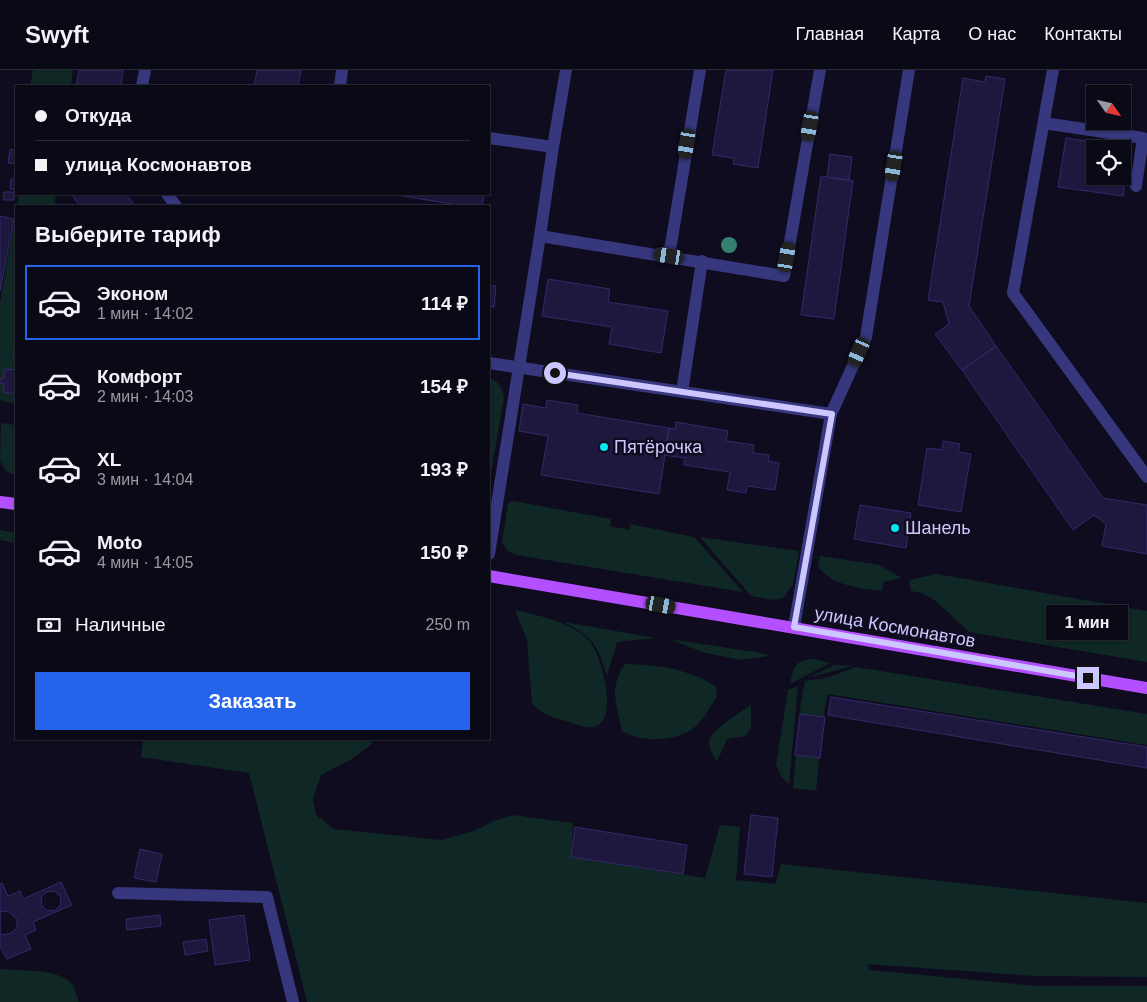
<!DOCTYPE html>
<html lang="ru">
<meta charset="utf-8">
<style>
:root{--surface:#0a0916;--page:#181723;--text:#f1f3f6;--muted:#999aa1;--line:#2a2a35;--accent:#2563eb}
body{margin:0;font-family:Arial,sans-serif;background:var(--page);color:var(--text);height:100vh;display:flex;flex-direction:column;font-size:19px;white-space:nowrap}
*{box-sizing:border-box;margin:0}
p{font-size:16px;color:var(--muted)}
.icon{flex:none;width:28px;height:28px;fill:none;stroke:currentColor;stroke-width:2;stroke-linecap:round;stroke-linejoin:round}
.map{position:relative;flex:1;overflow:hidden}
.panel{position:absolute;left:15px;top:135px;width:475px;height:535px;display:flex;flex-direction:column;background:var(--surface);border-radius:0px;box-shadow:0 1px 4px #0004,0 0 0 1px var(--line)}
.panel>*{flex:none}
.top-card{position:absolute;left:15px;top:15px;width:475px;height:110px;border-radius:0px;box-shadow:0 1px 4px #0004,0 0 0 1px var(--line);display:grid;align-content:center;height:110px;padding:0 20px;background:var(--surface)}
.needle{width:32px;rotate:124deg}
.buttons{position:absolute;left:1086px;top:15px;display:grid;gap:10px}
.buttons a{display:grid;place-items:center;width:45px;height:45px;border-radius:0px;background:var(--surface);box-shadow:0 1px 4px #0004,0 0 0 1px var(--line);font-size:25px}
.end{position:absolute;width:22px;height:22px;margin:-11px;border:6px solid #ccc8ff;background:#111;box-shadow:0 0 0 2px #111}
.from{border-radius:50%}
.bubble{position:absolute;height:35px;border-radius:0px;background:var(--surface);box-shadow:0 1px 4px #0004,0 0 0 1px var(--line);font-size:16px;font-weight:600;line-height:35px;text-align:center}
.car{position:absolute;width:15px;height:30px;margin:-15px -8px;border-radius:6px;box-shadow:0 0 4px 1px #0007;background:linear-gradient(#222 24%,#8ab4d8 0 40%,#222 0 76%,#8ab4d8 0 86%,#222 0)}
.top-card b{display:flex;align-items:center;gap:18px;height:48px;font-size:19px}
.top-card b+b{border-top:1px solid var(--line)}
.top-card i{width:12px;height:12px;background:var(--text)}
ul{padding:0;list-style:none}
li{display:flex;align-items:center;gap:15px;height:75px;margin:0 10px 8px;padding:0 10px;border:2px solid transparent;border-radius:0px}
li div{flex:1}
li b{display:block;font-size:19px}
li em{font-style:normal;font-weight:600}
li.selected{border-color:var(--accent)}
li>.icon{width:45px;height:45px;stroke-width:1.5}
h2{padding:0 20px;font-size:22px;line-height:60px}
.pay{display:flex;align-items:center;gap:12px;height:55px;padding:0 20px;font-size:19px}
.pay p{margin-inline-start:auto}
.cta{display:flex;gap:10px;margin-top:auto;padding:10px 20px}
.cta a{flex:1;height:58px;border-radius:0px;background:var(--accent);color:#fff;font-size:20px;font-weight:600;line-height:58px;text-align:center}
header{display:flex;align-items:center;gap:30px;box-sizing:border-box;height:70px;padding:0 25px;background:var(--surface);border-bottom:1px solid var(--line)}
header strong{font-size:24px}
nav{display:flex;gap:28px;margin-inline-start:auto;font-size:18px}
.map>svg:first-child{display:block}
.green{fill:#0f2825}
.building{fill:#1e183f;stroke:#33296b;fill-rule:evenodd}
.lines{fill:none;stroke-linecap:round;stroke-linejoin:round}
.minor{stroke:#36377d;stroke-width:12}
.major{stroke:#b44fff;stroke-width:12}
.tree{fill:#348071}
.route{stroke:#ccc8ff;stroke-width:6}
.poi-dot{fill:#00e7f3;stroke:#0e0c1e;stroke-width:2}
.labels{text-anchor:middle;stroke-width:5;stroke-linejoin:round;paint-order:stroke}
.poi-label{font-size:18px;fill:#ccc8ff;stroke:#0e0c1e;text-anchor:start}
.street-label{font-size:18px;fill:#ccc8ff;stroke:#0e0c1e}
</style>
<header>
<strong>Swyft</strong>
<nav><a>Главная</a><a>Карта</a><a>О нас</a><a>Контакты</a></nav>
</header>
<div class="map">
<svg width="1147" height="932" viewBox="0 0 1147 932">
<rect width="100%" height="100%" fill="#0e0c1e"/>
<!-- green -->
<path class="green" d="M33 0H73L71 16H30Z
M19 124H56L55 132 59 136H17Z
M16 140V334L0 330V233Z
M489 308C498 311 502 317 504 327L491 403H489Z
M1 353 16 355V406L6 401 0 391Z
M513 431 611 449 610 456 630 460V454L694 467 743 522 516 485 507 480 502 472 508 433Z
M0 460 16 463V473L0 470Z
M700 467 799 481 793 514 783 528 774 530 751 526Z
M820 486 880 495 901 508 883 512 882 521C857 517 835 517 818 497Z
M937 504 1147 541V592L969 562 937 532 923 523 911 521 909 510Z
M515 540C539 546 575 552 591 573 602 588 621 656 591 657 584 658 576 654 569 652 552 647 545 646 532 634L527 570Z
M564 552 656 568 617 572 607 606C597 574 594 568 564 552Z
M670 569 761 583 769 586 740 590 702 582Z
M815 589 830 593 790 614C794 596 795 590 815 589Z
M625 594C658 595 688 598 716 617L717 626C710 637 702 653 691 660 673 672 639 672 622 661 617 634 608 619 625 594Z
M835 595 852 596 807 608Z
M856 597 1147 644V675L828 624 824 642 816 721 793 718 801 631 805 611 826 608Z
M798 616 789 714 782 708 776 695 788 620Z
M751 635V658L746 666 727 669 717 692C714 687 709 679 709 673 709 661 741 642 751 635Z
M143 669H371L372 674 350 690 321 705 313 729 316 745 334 759 441 770 474 761 494 751 513 745 573 753 571 787 705 808 720 755 740 757 736 810 775 814 781 794 1147 833V907L1034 906 867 894 869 900 1038 916H1147V932H307L249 703 141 687Z
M0 899C19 901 59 898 72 914 75 918 77 927 79 932H0Z"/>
<!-- building -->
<path class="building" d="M79 0H123L121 16H76Z
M257 0H301L298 16H254Z
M726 0H773L758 98 733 94 734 88 712 85Z
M986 6 1005 9 969 236 996 276 962 300 935 264 949 254 943 232 928 230 963 8 985 12Z
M1066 68 1130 78 1123 126 1058 117ZM1095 79H1122V106H1095Z
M10 79 16 80V94L8 93Z
M830 84 852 87 849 110 827 107Z
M821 106 853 111 834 249 801 245Z
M11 109H16V120L10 119Z
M4 122H14V130H3Z
M71 124H126L135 136H80Z
M391 124H484L482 136H463Z
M0 146 14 149 0 221Z
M548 209 610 219 608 232 668 241 661 283 609 274 612 257 542 246Z
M489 215 496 216 494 237 489 236Z
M16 266V287H13Z
M996 276 1103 428 1147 435V484L1102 476 1106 454 1094 445 1073 460 962 300Z
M5 299 16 300V324L3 322 4 314 0 313V308L3 309Z
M547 330 578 335 577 343 669 358 659 424 541 405 548 366 519 361 523 334 546 338Z
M676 352 728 361 726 371 754 375 753 383 769 385 768 391 779 393 775 420 747 416 746 423 727 420 730 402 684 395 685 388 664 385 669 358 675 359Z
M943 371 960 374 958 382 971 384 961 442 918 435 927 378 942 380Z
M860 435 911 443 906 478 854 469Z
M831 627 1147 677V698L828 645Z
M800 644 825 647 820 688 795 685Z
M751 745 778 748 772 807 744 804Z
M575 757 687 775 683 804 571 787Z
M140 779 162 784 156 812 134 808Z
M61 812 72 835 33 852 36 860 25 865 31 879 7 889 0 876V814L2 813 8 826 20 821 23 829Z
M41 831a10 10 0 1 1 20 0a10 10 0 1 1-20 0Z
M8 841 17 849V858L11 863 3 865 0 864V842Z
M160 845 161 856 127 860 126 849Z
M244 845 250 890 215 895 209 850Z
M206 869 208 881 185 885 183 872Z"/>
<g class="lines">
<!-- minor -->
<path class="minor" d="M1053 0 1013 223 1147 407
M142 16 145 0
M340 16 342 0
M1044 53 1143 68 1136 116
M489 68 553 77 540 166
M553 77 566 0
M167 124 176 136
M669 186 700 0
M489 293 831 344 794 557
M682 322 702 191
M831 344 866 267 909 0
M489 484 540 166 784 206 820 0
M118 823 267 827 293 932"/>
<!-- major -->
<path class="major" d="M0 432 16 434
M489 506 1147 618"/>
</g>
<!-- trees -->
<circle class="tree" cx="729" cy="175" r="8"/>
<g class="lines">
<!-- route -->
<path class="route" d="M555 303 832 344 794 557 1088 608"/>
</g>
<!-- markers -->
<g class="poi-dot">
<circle cx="604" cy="377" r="5"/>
<circle cx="895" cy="458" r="5"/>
</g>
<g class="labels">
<!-- poi labels -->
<g class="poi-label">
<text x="614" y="383">Пятёрочка</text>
<text x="905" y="464">Шанель</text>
</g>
<!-- street labels -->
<g class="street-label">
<text transform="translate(895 557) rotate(10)" y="6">улица Космонавтов</text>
</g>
</g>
</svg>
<div class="buttons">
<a><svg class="needle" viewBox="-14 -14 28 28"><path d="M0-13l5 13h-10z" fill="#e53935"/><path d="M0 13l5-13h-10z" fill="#999aa1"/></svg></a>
<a><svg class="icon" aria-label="locate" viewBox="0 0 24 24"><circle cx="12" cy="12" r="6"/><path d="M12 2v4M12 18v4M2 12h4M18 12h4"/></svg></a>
</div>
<i class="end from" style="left:555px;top:303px"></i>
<i class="end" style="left:1088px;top:608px"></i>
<div class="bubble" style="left:1046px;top:535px;width:82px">1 мин</div>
<i class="car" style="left:810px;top:56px;rotate:190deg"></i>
<i class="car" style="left:687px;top:74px;rotate:189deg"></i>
<i class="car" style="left:894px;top:96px;rotate:189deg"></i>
<i class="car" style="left:669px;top:186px;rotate:279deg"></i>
<i class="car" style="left:787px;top:187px;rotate:10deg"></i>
<i class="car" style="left:859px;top:282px;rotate:204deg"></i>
<i class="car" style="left:661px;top:535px;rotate:100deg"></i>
<div class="top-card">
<b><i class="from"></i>Откуда</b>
<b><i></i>улица Космонавтов</b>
</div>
<section class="panel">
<h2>Выберите тариф</h2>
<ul>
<li class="selected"><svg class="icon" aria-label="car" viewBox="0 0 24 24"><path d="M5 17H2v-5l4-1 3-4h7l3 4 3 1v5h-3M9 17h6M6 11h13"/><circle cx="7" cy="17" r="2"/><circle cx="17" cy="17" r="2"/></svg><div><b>Эконом</b><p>1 мин · 14:02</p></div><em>114 ₽</em></li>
<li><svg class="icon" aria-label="car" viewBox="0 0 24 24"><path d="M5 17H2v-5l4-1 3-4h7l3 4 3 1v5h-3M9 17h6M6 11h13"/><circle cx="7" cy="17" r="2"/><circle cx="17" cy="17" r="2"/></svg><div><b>Комфорт</b><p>2 мин · 14:03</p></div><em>154 ₽</em></li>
<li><svg class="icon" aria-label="car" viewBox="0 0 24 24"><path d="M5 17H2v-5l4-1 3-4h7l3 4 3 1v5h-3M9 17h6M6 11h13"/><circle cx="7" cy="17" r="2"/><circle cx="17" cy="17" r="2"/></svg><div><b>XL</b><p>3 мин · 14:04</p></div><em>193 ₽</em></li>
<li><svg class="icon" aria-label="car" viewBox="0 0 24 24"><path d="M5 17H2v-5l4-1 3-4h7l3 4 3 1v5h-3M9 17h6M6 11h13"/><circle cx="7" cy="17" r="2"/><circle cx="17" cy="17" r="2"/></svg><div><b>Moto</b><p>4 мин · 14:05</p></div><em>150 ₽</em></li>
</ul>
<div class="pay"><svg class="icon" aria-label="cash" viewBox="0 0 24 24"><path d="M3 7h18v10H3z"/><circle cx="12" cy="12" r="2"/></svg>Наличные<p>250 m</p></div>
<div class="cta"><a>Заказать</a></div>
</section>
</div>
